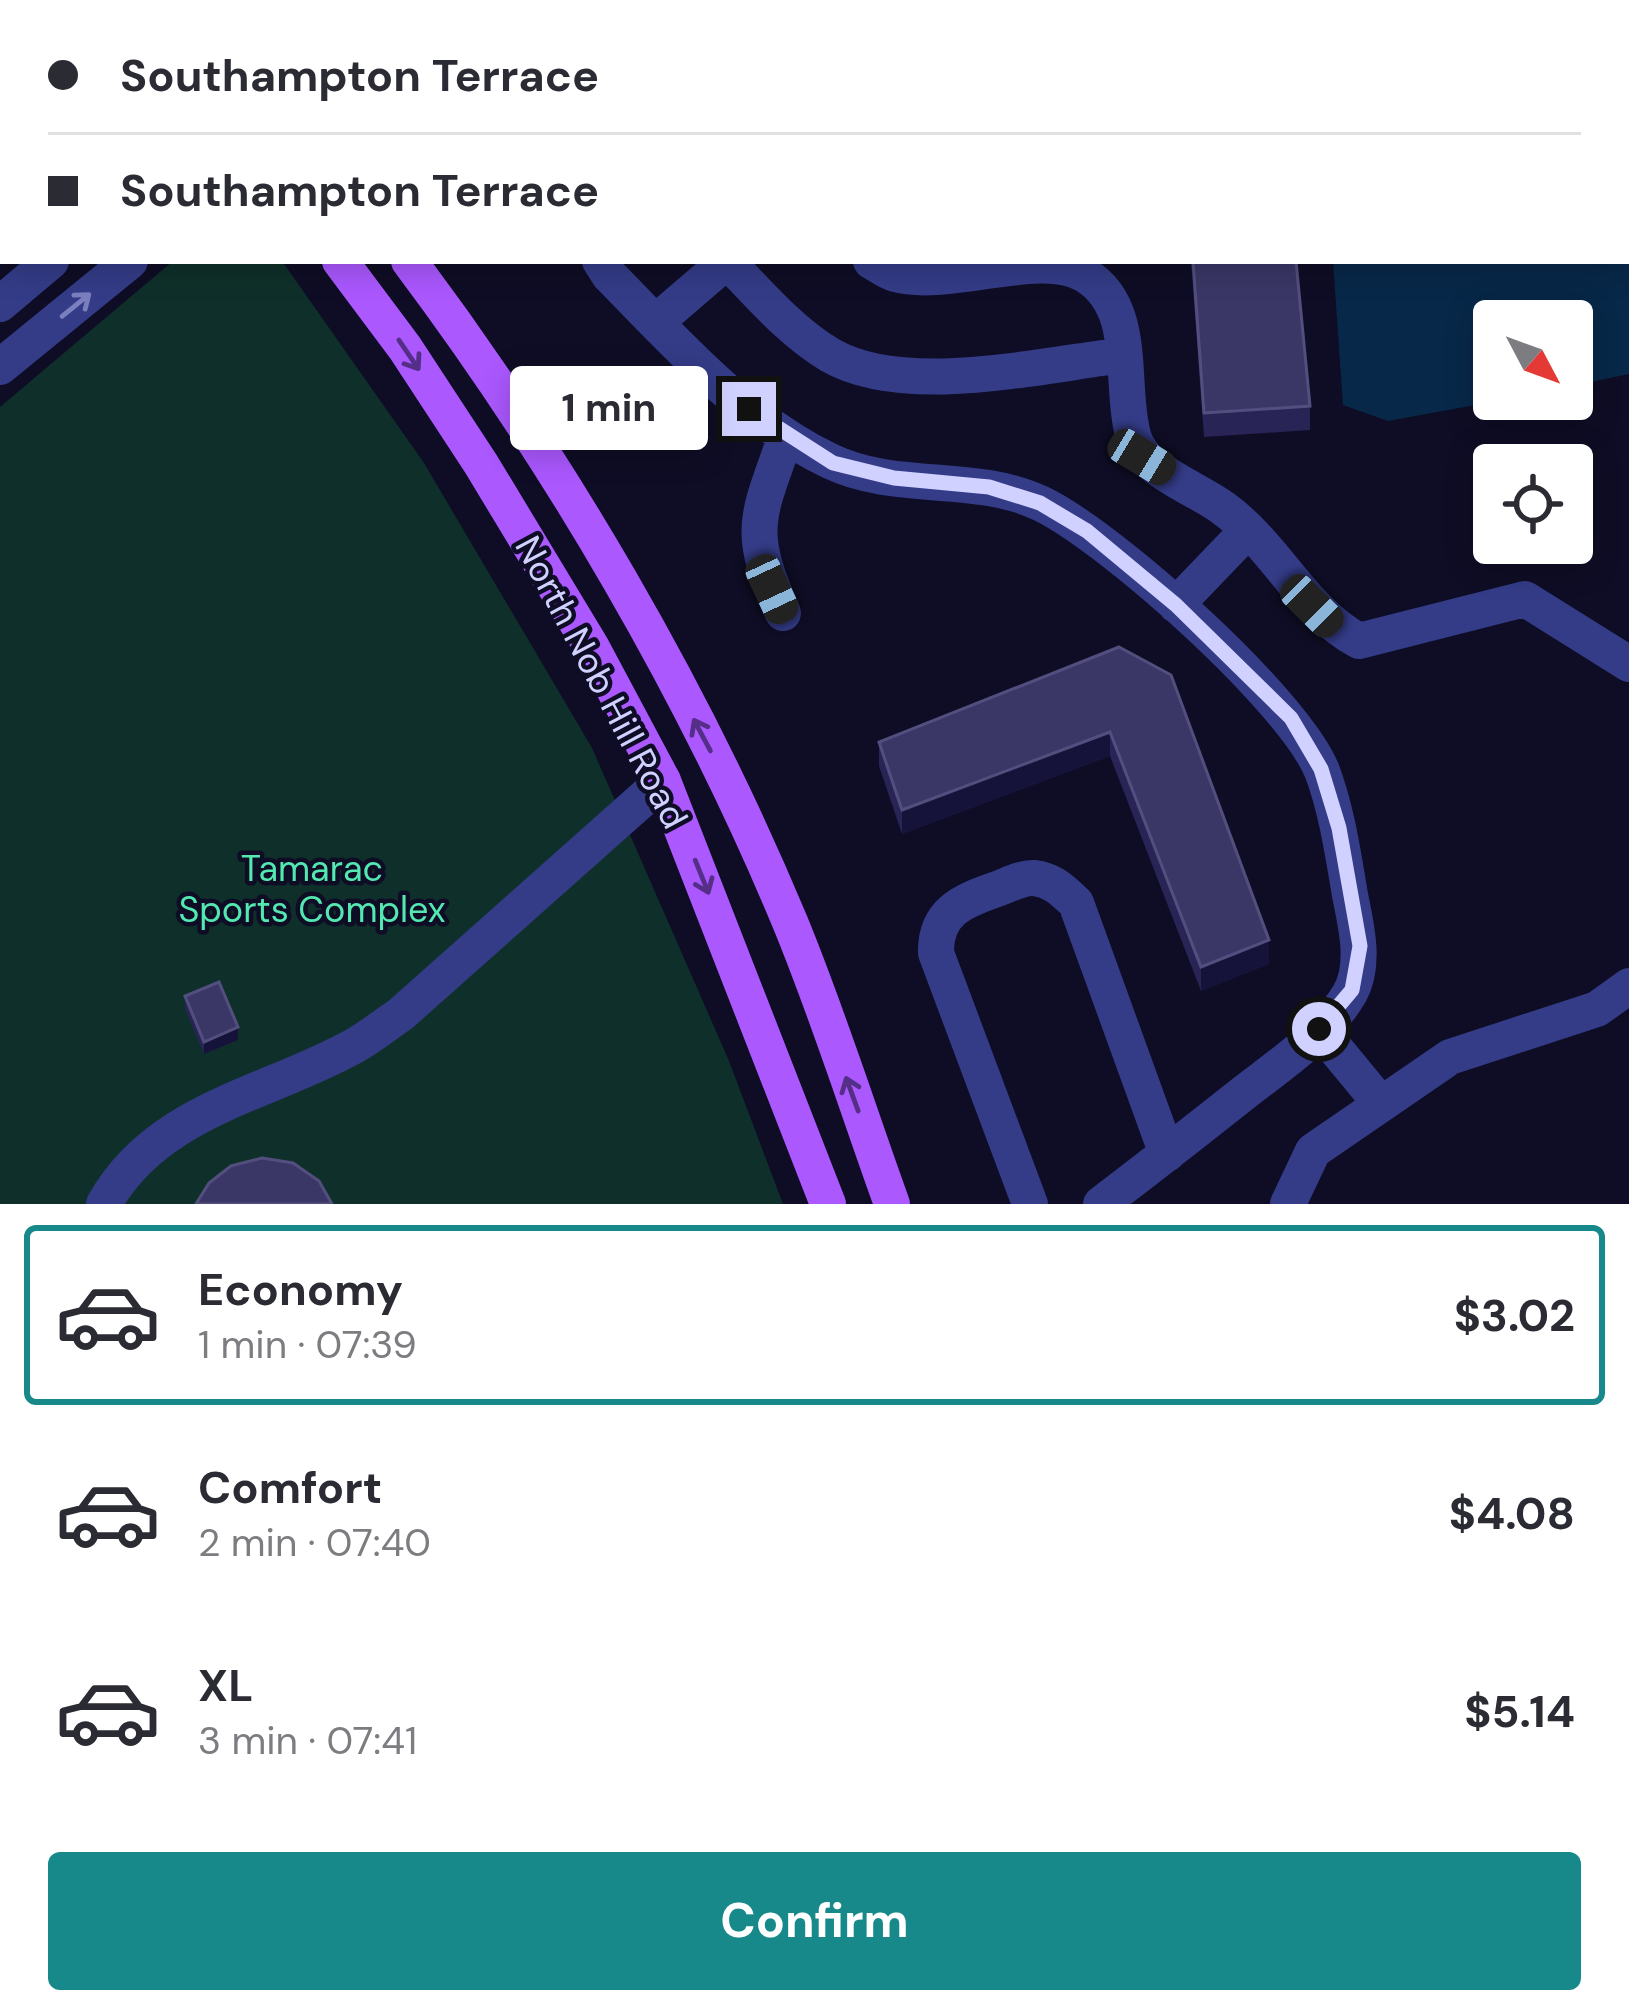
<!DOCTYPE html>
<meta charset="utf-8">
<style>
:root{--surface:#fff;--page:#f2f2f3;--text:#2b2b33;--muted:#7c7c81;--line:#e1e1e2;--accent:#18898a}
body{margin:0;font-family:"DM Sans",sans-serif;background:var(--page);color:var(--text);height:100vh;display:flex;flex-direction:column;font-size:45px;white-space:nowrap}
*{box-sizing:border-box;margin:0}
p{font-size:39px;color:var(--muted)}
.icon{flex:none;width:66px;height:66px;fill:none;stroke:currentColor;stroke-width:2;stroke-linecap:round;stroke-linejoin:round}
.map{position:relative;height:1204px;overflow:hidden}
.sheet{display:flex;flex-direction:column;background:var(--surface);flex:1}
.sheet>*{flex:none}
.hud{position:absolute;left:0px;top:0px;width:1629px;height:264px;box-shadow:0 6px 30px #0003;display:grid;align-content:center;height:264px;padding:0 48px;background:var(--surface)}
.needle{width:78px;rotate:131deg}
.controls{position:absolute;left:1473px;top:300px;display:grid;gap:24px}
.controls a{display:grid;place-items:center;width:120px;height:120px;border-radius:12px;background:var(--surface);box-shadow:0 6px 30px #0003;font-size:60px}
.end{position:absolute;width:54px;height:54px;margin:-27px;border:15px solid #d1d1ff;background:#111;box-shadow:0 0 0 6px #111}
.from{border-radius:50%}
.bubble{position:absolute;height:84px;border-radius:12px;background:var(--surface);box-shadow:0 6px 30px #0003;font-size:39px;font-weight:700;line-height:84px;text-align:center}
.car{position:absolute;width:36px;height:72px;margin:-36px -18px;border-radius:15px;box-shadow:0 0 9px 3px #0007;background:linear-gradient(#222 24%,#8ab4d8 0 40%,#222 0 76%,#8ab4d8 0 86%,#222 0)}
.hud b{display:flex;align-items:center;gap:42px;height:114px;font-size:45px}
.hud b+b{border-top:3px solid var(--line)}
.hud i{width:30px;height:30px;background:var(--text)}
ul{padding:21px 0 0;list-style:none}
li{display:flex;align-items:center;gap:36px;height:180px;margin:0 24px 18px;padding:0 24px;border:6px solid transparent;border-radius:12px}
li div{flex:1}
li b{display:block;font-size:45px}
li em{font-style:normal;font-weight:700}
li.selected{border-color:var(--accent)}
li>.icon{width:108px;height:108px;stroke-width:1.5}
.primary-button{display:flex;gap:24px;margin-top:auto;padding:24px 48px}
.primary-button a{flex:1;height:138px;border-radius:12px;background:var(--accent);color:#fff;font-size:48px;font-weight:700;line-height:138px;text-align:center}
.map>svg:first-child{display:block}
.green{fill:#0f302a}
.water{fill:#082849}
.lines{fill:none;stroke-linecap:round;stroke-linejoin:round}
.minor{stroke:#343c88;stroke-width:36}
.major{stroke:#ab58ff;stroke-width:36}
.wall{fill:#282455}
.shaded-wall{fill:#16133a}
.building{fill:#3a3767;stroke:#524f7f;stroke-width:3}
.oneway{stroke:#7b7fbe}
.oneway2{stroke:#552f87}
.route{stroke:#d1d1ff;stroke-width:15}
.labels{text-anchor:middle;stroke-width:9;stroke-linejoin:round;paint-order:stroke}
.street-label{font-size:36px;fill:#d1d1ff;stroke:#0e0d25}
.park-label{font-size:36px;fill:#53e8b0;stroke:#0e0d25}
</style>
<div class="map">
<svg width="1629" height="1204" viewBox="0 0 1629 1204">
<rect width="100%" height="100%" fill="#0e0d25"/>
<!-- green -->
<path class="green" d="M173 261H282L424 463 592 748 729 1061 783 1204H0V407Z"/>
<!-- water -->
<path class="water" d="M949 0H1629V374L1572 386V321H1494V399H1508L1388 421 1343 405 1333 261H1626V3H949Z"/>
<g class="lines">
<!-- minor -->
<path class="minor" d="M547 0V3
M359 3 363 0
M471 3 475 0
M634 3V0
M735 3V0
M0 52 3 55
M0 178 3 174
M600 261 609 275C676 343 742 419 830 461 896 493 976 472 1042 504 1113 539 1293 700 1322 771 1337 811 1343 854 1350 895 1356 925 1366 964 1350 993 1326 1034 1281 1064 1245 1092 1197 1130 1150 1167 1101 1204
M727 261C758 293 791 332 830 355 904 398 1041 365 1124 355
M871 261C878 265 887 272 895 274 949 289 1041 248 1085 275 1139 307 1119 384 1133 435 1142 471 1195 487 1223 508 1276 546 1302 610 1359 641L1525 599 1629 664
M0 304 51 261
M656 322 727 261
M0 367 130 261
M1176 605 1248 530
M783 613C746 529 757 519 786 436
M1319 1029 1381 1104
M104 1204C157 1109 266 1095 354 1046 370 1037 385 1025 401 1014L663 781
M1030 1204 936 953C935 912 962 901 997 889 1008 885 1023 877 1034 878 1053 880 1063 891 1076 903L1167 1154
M1288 1204 1313 1151 1450 1057 1597 1009 1629 986"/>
<!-- major -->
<path class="major" d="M119 0 122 3
M193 0 196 3
M340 261 405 348 481 464 591 646 663 781 828 1204
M409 261C559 461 694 691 790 922 828 1014 858 1110 892 1204"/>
</g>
<!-- wall -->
<path class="wall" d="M1191 261H1296L1310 406V430L1204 437Z
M1119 647 1269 964 1201 991 1110 756 902 834 879 766V742Z
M185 996 238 1040 204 1054 185 1009Z"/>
<!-- shaded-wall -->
<path class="shaded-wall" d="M1110 732V756L902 834V810Z
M1269 940V964L1201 991V967Z
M238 1027V1040L204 1054V1042Z"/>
<!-- building -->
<path class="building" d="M805 0H908V3H805Z
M1193 261H1296L1310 406 1204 413Z
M1119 647 1171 675 1269 940 1201 967 1110 732 902 810 879 742Z
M219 982 238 1027 204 1042 185 996Z
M262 1158 293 1163 319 1181 332 1204H196L209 1183 231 1166Z"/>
<!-- one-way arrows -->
<defs><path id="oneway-shaft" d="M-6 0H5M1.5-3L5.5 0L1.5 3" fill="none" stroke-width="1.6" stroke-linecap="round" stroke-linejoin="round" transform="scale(3)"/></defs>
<use class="oneway" href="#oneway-shaft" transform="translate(76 305) rotate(-39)"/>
<g class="oneway2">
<use href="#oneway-shaft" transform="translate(409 355) rotate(56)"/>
<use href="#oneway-shaft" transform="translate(702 735) rotate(-118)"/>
<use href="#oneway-shaft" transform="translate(702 877) rotate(68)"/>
<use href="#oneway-shaft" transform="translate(852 1094) rotate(-110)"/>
</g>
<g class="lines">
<!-- route -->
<path class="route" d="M749 409 833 463 894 478 989 487 1040 503 1087 531 1176 605 1291 718 1321 769 1339 828 1360 946 1352 990 1319 1029"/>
</g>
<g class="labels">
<!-- street labels -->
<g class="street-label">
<text transform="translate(602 682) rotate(62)" y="13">North Nob Hill Road</text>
</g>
<!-- park labels -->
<g class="park-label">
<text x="312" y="881">Tamarac<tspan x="312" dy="41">Sports Complex</tspan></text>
</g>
</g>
</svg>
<div class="controls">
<a><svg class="needle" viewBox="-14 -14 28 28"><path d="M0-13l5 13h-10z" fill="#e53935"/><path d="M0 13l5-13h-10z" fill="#7c7c81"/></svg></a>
<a><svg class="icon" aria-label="locate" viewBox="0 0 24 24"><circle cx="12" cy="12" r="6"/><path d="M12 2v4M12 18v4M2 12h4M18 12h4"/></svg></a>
</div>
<i class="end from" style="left:1319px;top:1029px"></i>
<i class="end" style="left:749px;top:409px"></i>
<div class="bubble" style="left:510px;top:366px;width:198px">1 min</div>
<i class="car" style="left:1142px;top:457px;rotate:121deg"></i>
<i class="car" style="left:772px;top:589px;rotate:155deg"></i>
<i class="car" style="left:1312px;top:606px;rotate:135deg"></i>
<div class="hud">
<b><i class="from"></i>Southampton Terrace</b>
<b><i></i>Southampton Terrace</b>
</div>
</div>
<section class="sheet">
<ul>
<li class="selected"><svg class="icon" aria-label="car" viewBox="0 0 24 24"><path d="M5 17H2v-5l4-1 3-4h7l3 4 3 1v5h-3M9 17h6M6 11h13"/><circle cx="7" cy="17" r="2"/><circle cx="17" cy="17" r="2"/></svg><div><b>Economy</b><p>1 min · 07:39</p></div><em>$3.02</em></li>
<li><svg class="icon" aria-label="car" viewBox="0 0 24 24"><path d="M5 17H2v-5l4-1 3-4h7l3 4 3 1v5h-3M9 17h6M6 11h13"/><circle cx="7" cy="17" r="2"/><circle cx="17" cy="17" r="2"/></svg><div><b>Comfort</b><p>2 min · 07:40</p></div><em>$4.08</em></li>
<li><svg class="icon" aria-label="car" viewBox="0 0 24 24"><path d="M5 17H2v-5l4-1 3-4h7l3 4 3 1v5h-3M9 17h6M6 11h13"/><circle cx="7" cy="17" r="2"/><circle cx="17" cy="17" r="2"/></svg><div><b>XL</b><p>3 min · 07:41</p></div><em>$5.14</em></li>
</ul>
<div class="primary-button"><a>Confirm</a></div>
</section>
